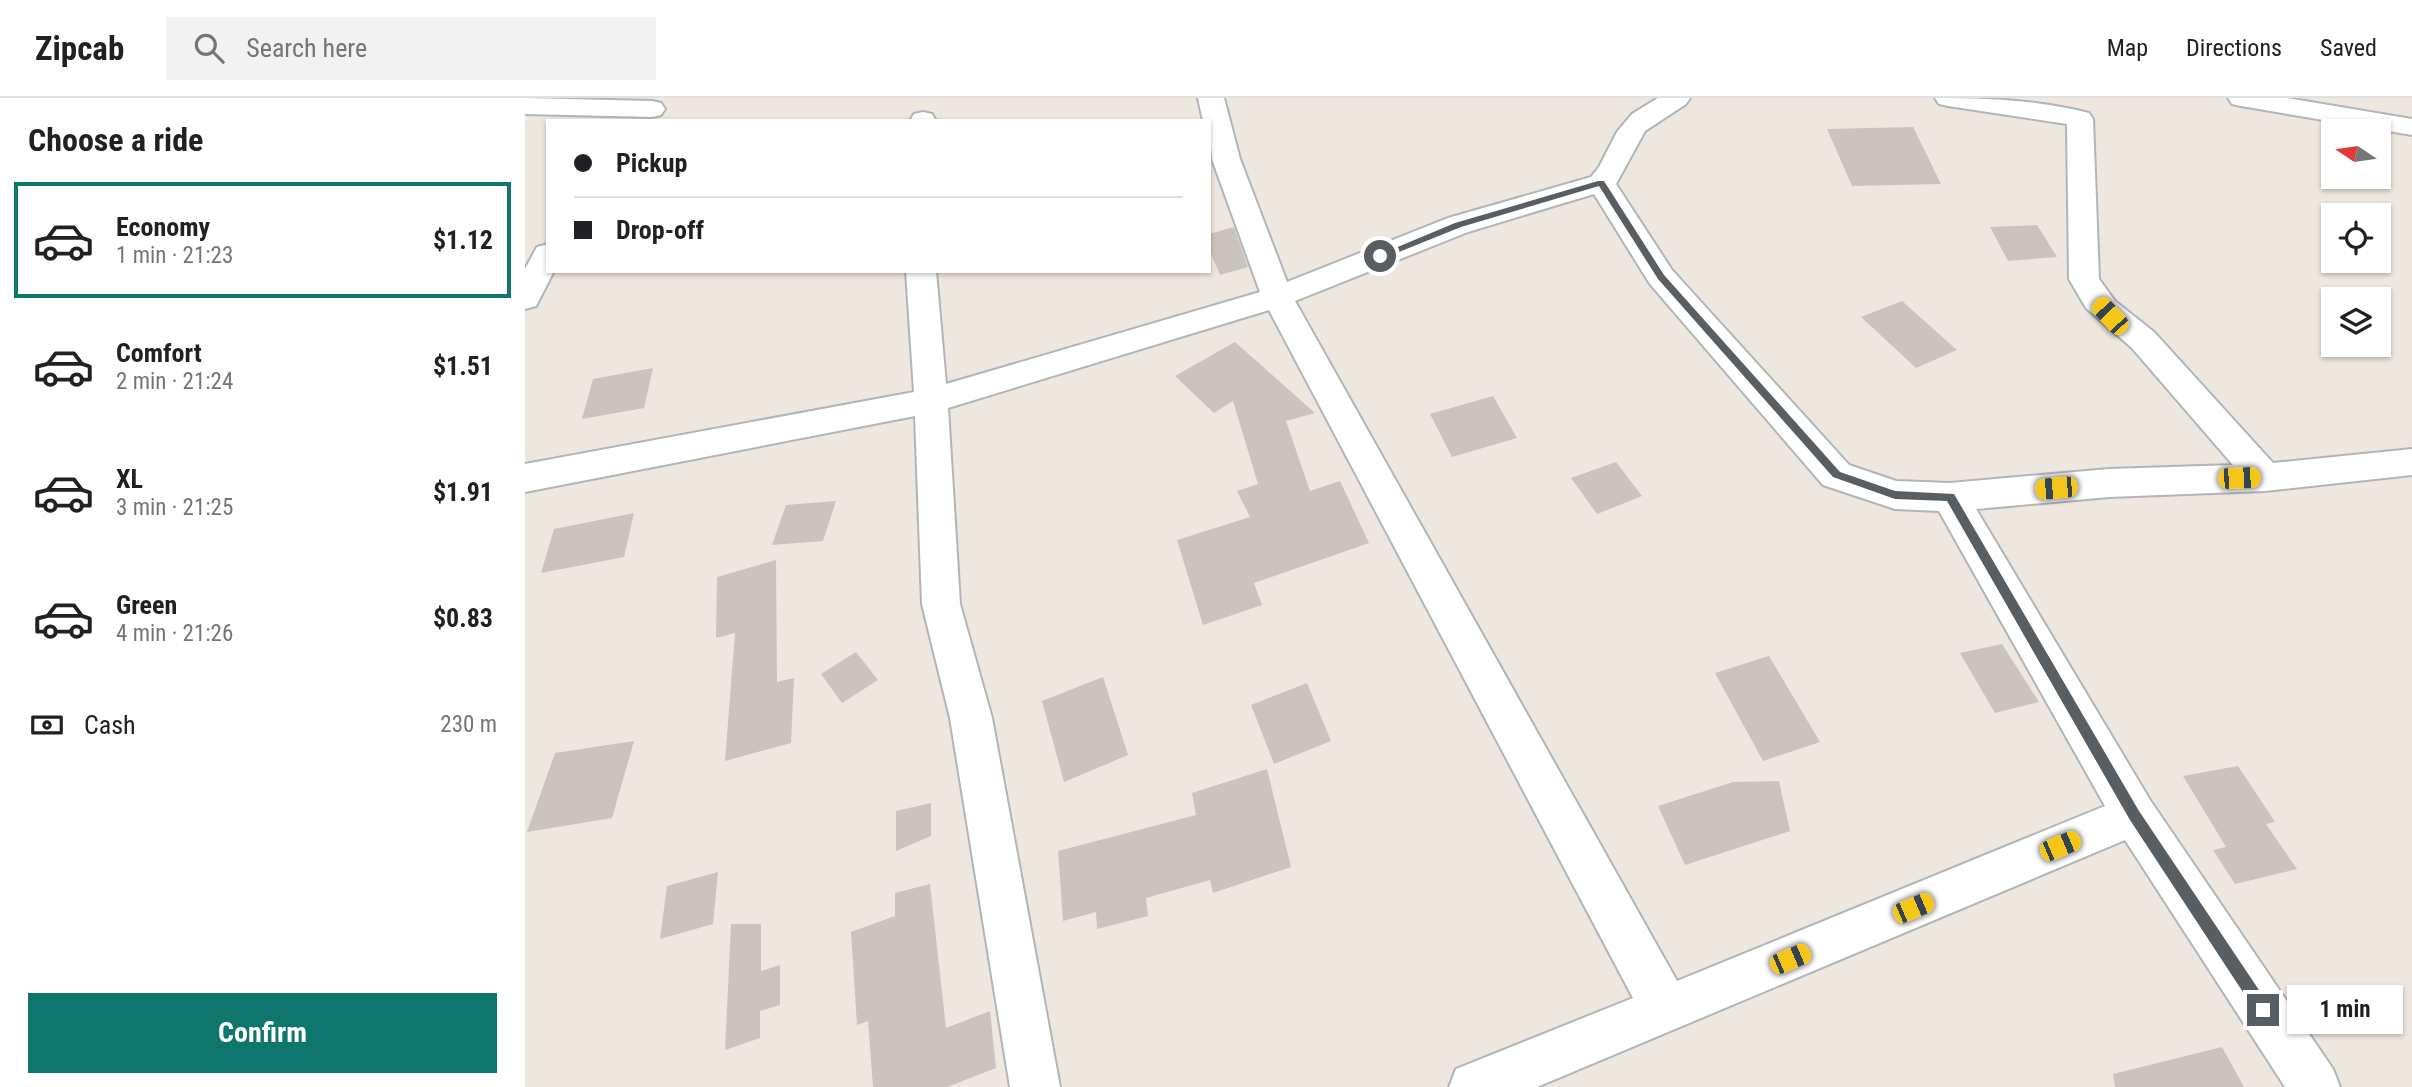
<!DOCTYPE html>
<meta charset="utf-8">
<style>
:root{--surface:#fff;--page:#f2f2f2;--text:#202124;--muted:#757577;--line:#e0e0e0;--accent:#0f766e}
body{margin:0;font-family:"Roboto Condensed",sans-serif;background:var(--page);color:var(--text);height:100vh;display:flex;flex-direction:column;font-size:26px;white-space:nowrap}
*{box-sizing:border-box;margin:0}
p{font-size:23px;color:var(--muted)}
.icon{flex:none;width:38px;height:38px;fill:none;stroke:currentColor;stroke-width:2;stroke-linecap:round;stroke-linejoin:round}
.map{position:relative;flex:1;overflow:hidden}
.drawer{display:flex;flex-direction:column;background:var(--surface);width:525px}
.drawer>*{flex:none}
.banner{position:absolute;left:21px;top:21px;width:665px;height:154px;border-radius:0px;box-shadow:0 2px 5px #0004;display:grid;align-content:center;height:154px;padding:0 28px;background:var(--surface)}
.needle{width:46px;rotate:283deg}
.tools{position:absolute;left:1796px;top:21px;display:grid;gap:14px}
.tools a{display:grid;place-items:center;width:70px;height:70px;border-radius:0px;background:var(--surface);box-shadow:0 2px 5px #0004;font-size:35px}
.end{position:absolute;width:32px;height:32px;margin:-16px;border:9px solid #585e62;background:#fff;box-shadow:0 0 0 4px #fff}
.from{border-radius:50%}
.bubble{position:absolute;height:49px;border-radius:0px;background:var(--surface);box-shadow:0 2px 5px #0004;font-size:23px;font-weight:700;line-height:49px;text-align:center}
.car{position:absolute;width:21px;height:42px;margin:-21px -10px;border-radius:9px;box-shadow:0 0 5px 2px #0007;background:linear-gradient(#f5c518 24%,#345 0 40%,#f5c518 0 76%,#345 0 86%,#f5c518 0)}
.banner b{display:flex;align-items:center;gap:24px;height:66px;font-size:26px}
.banner b+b{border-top:2px solid var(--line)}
.banner i{width:18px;height:18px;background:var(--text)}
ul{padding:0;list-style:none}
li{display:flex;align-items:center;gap:21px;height:116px;margin:0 14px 10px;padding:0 14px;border:4px solid transparent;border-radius:0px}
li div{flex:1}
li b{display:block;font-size:26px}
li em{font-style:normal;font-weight:700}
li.active{border-color:var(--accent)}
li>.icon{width:63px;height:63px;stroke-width:1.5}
h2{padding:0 28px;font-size:32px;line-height:84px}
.pay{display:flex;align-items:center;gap:18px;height:77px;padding:0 28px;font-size:26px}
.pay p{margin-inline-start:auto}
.action{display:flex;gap:14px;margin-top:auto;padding:14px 28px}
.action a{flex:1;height:80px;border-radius:0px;background:var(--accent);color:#fff;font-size:28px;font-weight:700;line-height:80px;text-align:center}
header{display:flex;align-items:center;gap:42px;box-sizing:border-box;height:98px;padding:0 35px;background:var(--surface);border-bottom:2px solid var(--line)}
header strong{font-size:33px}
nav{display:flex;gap:38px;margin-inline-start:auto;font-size:24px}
.search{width:490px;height:63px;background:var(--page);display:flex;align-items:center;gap:18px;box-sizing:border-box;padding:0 24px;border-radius:0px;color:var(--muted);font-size:26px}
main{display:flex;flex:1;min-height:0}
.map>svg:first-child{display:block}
.building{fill:#c9c4be}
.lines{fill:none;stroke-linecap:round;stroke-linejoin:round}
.street-casing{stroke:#b1b5b8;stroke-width:4}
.street{fill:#fff;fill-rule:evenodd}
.route{fill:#585e62}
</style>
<header>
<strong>Zipcab</strong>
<div class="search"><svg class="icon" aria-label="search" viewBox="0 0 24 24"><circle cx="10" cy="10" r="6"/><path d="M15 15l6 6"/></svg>Search here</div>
<nav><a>Map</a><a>Directions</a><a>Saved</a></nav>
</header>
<main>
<section class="drawer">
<h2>Choose a ride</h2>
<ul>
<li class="active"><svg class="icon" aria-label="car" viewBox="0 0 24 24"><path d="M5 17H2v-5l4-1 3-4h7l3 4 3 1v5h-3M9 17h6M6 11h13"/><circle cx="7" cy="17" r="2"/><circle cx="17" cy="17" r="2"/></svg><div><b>Economy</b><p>1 min · 21:23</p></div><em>$1.12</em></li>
<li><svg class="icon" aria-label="car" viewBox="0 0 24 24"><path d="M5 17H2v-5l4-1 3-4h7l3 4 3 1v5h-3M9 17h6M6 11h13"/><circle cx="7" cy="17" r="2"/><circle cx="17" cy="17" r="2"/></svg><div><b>Comfort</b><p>2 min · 21:24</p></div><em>$1.51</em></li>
<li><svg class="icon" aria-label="car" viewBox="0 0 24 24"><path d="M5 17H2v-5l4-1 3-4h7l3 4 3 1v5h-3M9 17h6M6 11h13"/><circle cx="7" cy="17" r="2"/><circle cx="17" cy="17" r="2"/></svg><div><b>XL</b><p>3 min · 21:25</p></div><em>$1.91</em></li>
<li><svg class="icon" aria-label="car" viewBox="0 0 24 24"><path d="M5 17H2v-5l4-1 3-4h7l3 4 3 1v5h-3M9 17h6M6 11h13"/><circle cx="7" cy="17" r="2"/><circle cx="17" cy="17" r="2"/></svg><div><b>Green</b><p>4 min · 21:26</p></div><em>$0.83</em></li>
</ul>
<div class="pay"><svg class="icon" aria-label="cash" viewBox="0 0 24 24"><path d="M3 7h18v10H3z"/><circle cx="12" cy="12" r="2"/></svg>Cash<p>230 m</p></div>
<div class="action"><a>Confirm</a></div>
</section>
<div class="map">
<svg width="1887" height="989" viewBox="0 0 1887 989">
<rect width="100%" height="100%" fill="#ede7df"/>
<!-- building -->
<path class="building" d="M1388 29 1416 86 1327 88 1302 31Z
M1512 127 1532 159 1483 163 1465 129Z
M709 129 723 169 695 177 684 151V136Z
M1377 203 1432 252 1391 270 1336 219Z
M710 244 790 315 761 323 785 393 815 383 844 445 729 485 737 507 678 527 652 442 725 419 712 393 733 386 708 303 689 315 650 278Z
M128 270 119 310 57 321 68 281Z
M968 298 992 340 927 359 905 316Z
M1091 364 1117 398 1072 416 1046 380Z
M311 403 298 443 247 447 261 407Z
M109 415 99 459 16 475 29 431Z
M251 462 252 584 269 580 266 645 200 663 210 535 191 540 192 479Z
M1477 546 1514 604 1470 615 1435 555Z
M331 554 353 582 317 605 296 576Z
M1244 558 1295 644 1238 663 1190 575Z
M578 579 603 657 539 684 517 603Z
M782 585 806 643 749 666 726 607Z
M109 643 87 720 2 734 30 655Z
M1713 668 1750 724 1741 726 1772 771 1710 786 1688 752 1701 749 1658 678Z
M742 671 766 769 688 795 685 782 621 800 623 818 572 831 571 814 538 823 533 753 671 717 667 695Z
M1254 683 1265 733 1160 767 1133 708 1208 684Z
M406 705V738L371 753V713Z
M193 774 188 826 135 841 142 788Z
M405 786 421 930 465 913 471 970 422 989H348L343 923 332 927 326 834 370 818V795Z
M206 826H236V873L255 867V907L235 913V940L200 952Z
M1697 949 1719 989H1590L1588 976Z"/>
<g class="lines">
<defs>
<path id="street" d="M0 0 127 3 136 5 140 11 136 17 127 19 0 16Z
M673 0H699L715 61 762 184 923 120 1066 79 1074 69 1092 34 1107 16 1133 0H1165L1161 6 1120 33 1091 86 1147 172 1324 367 1371 383 1425 385 1584 371 1708 367 1607 250 1561 210 1544 181 1542 26 1423 8 1414 6 1410 0C1465 0 1511 2 1564 15L1568 21 1574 181 1590 203 1629 234 1748 365 1887 351V377L1740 393 1584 399 1451 411 1625 702 1808 971 1815 989H1760L1600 742 1012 989H924L931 971 1108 900 744 212 423 310 435 506 467 620 535 989H485L425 620 397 506 390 318 0 394V366L389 294 381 173H411L421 286 735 194 687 61 684 23H678ZM1069 96 1125 186 1298 387 1370 411 1414 413 1580 708 1152 883 770 203 943 134Z
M1703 0H1762L1887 21V37L1716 8 1707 6Z
M398 14 407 16 411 23H385L389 16Z
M23 146V173H29L11 208 0 211V171L12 149Z"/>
</defs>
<!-- street casing -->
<use href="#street" class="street-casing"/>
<!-- street -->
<use href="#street" class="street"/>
</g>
<!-- route -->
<path class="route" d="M1073 83H1079L1139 177 1315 374 1370 393 1429 396 1614 713 1744 907 1746 912 1744 917 1738 919 1733 917 1605 722 1422 403 1370 401 1308 379 1133 181 1074 88 936 129 859 160 851 158 930 125Z"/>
</svg>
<div class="tools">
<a><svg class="needle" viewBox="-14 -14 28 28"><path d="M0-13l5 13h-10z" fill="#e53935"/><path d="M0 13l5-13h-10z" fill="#757577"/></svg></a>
<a><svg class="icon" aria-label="locate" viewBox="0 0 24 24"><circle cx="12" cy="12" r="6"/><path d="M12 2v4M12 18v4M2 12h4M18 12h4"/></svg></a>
<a><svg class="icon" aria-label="layers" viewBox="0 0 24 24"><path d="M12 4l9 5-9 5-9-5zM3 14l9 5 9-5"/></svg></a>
</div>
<i class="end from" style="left:855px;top:158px"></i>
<i class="end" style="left:1738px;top:912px"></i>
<div class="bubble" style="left:1762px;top:887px;width:116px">1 min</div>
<i class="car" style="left:1585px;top:218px;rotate:317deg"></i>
<i class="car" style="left:1714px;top:380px;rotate:88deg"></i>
<i class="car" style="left:1531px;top:390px;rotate:265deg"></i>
<i class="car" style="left:1535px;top:748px;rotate:67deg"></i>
<i class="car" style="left:1388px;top:810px;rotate:67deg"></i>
<i class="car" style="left:1265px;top:861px;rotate:67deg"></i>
<div class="banner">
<b><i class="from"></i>Pickup</b>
<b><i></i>Drop-off</b>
</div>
</div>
</main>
